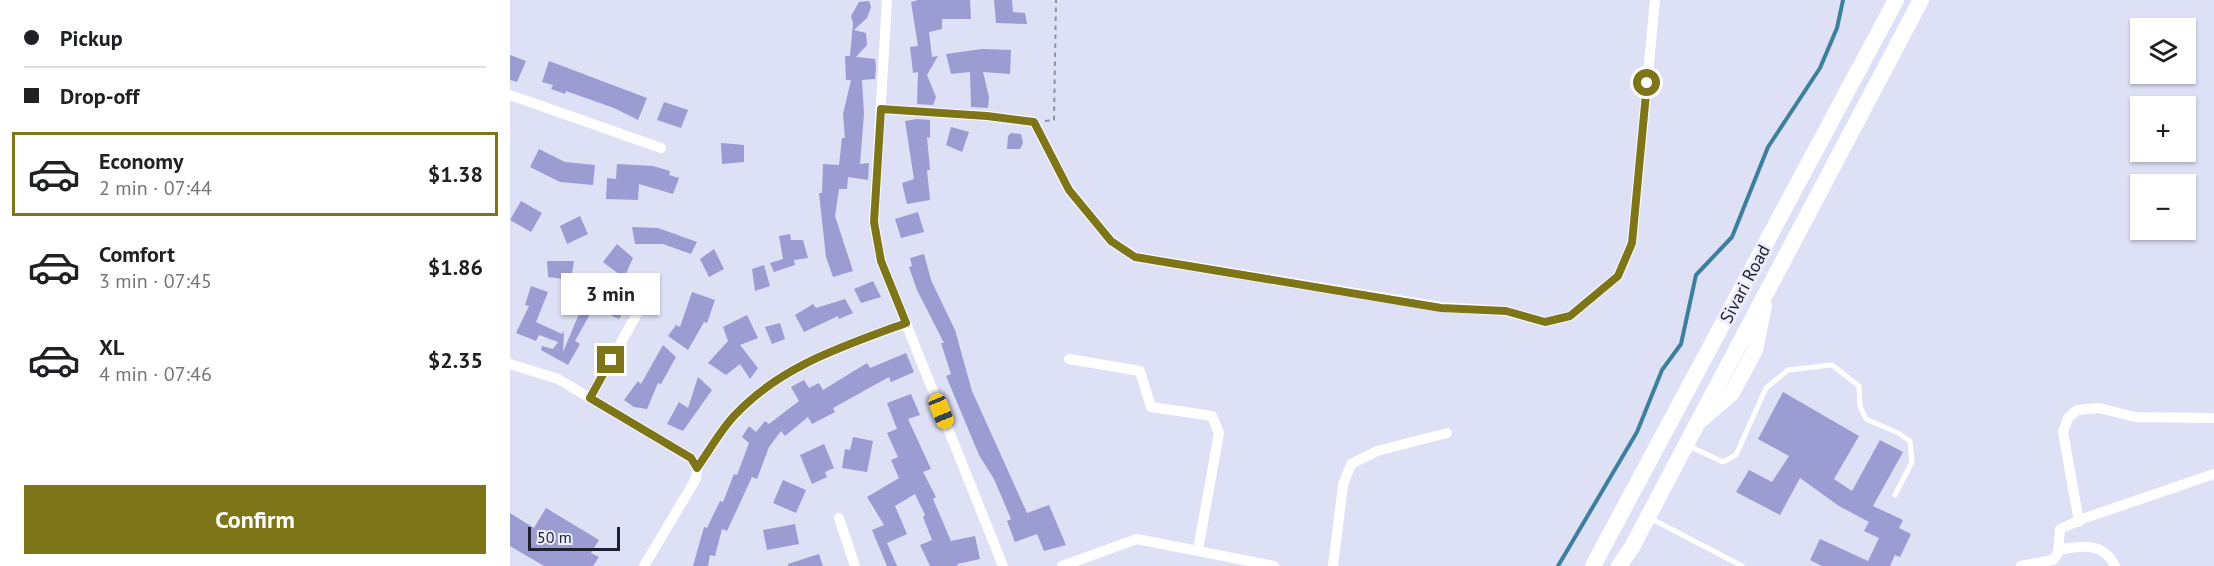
<!DOCTYPE html>
<meta charset="utf-8">
<style>
:root{--surface:#fff;--page:#f2f2f2;--text:#202124;--muted:#757577;--line:#e0e0e0;--accent:#7e7518}
body{margin:0;font-family:"PT Sans",sans-serif;background:var(--page);color:var(--text);height:100vh;display:flex;flex-direction:column;font-size:22px;white-space:nowrap}
*{box-sizing:border-box;margin:0}
p{font-size:20px;color:var(--muted)}
.icon{flex:none;width:33px;height:33px;fill:none;stroke:currentColor;stroke-width:2;stroke-linecap:round;stroke-linejoin:round}
.map{position:relative;flex:1;overflow:hidden}
.panel{display:flex;flex-direction:column;background:var(--surface);width:510px}
.panel>*{flex:none}
.hud{display:grid;align-content:center;height:132px;padding:0 24px;background:var(--surface)}
.controls{position:absolute;left:1620px;top:18px;display:grid;gap:12px}
.controls a{display:grid;place-items:center;width:66px;height:66px;border-radius:0px;background:var(--surface);box-shadow:0 2px 4px #0004;font-size:30px}
.scale{position:absolute;left:18px;bottom:15px;width:92px;box-sizing:border-box;padding-left:6px;border:3px solid #1f1f34;border-top:0;font-size:16px;line-height:21px;white-space:nowrap;color:#1f1f34;-webkit-text-stroke:4px #edeef9;paint-order:stroke}
.end{position:absolute;width:27px;height:27px;margin:-14px;border:8px solid #7e7518;background:#fff;box-shadow:0 0 0 3px #fff}
.from{border-radius:50%}
.bubble{position:absolute;height:42px;border-radius:0px;background:var(--surface);box-shadow:0 2px 4px #0004;font-size:20px;font-weight:700;line-height:42px;text-align:center}
.car{position:absolute;width:18px;height:36px;margin:-18px -9px;border-radius:8px;box-shadow:0 0 4px 2px #0007;background:linear-gradient(#f5c518 24%,#345 0 40%,#f5c518 0 76%,#345 0 86%,#f5c518 0)}
.hud b{display:flex;align-items:center;gap:21px;height:57px;font-size:22px}
.hud b+b{border-top:2px solid var(--line)}
.hud i{width:15px;height:15px;background:var(--text)}
ul{padding:0;list-style:none}
li{display:flex;align-items:center;gap:18px;height:84px;margin:0 12px 9px;padding:0 12px;border:3px solid transparent;border-radius:0px}
li div{flex:1}
li b{display:block;font-size:22px}
li em{font-style:normal;font-weight:700}
li.active{border-color:var(--accent)}
li>.icon{width:54px;height:54px;stroke-width:1.5}
.cta{display:flex;gap:12px;margin-top:auto;padding:12px 24px}
.cta a{flex:1;height:69px;border-radius:0px;background:var(--accent);color:#fff;font-size:24px;font-weight:700;line-height:69px;text-align:center}
main{display:flex;flex:1;min-height:0}
.map>svg:first-child{display:block}
.lines{fill:none;stroke-linecap:round;stroke-linejoin:round}
.stream{stroke:#3e809c;stroke-width:4}
.building{fill:#9b9cd2}
.path{stroke:#8f90a5;stroke-width:2;stroke-dasharray:4.5 4.5;stroke-linecap:butt}
.service{stroke:#fff;stroke-width:5}
.minor{stroke:#fff;stroke-width:10}
.primary{stroke:#fff;stroke-width:16}
.route{stroke:#7e7518;stroke-width:8}
.labels{text-anchor:middle;stroke-width:6;stroke-linejoin:round;paint-order:stroke}
.street-label{font-size:18px;fill:#1f1f34;stroke:#edeef9}
</style>
<main>
<section class="panel">
<div class="hud">
<b><i class="from"></i>Pickup</b>
<b><i></i>Drop-off</b>
</div>
<ul>
<li class="active"><svg class="icon" aria-label="car" viewBox="0 0 24 24"><path d="M5 17H2v-5l4-1 3-4h7l3 4 3 1v5h-3M9 17h6M6 11h13"/><circle cx="7" cy="17" r="2"/><circle cx="17" cy="17" r="2"/></svg><div><b>Economy</b><p>2 min · 07:44</p></div><em>$1.38</em></li>
<li><svg class="icon" aria-label="car" viewBox="0 0 24 24"><path d="M5 17H2v-5l4-1 3-4h7l3 4 3 1v5h-3M9 17h6M6 11h13"/><circle cx="7" cy="17" r="2"/><circle cx="17" cy="17" r="2"/></svg><div><b>Comfort</b><p>3 min · 07:45</p></div><em>$1.86</em></li>
<li><svg class="icon" aria-label="car" viewBox="0 0 24 24"><path d="M5 17H2v-5l4-1 3-4h7l3 4 3 1v5h-3M9 17h6M6 11h13"/><circle cx="7" cy="17" r="2"/><circle cx="17" cy="17" r="2"/></svg><div><b>XL</b><p>4 min · 07:46</p></div><em>$2.35</em></li>
</ul>
<div class="cta"><a>Confirm</a></div>
</section>
<div class="map">
<svg width="1704" height="566" viewBox="0 0 1704 566">
<rect width="100%" height="100%" fill="#dee0f6"/>
<g class="lines">
<!-- stream -->
<path class="stream" d="M1048 566 1127 432 1152 370 1171 344 1186 275 1222 237 1258 147 1310 68 1327 28 1333 0"/>
</g>
<!-- building -->
<path class="building" d="M408 0H460L461 19H432V29L419 32 422 57 428 56 417 75 426 97 423 105 407 104 408 72 403 73 400 47 408 46 401 2Z
M484 0H502L503 12 515 13 517 24 486 23Z
M359 1 361 7 357 18 344 30 356 33 357 45 346 57 365 59 366 67 365 79 352 80 354 114 350 164 359 163 358 180 338 177 337 189H329L325 216 343 271 323 277 316 257 309 193H312L313 164 329 165 332 138H335L333 114 341 80H336L335 56H340L343 23 341 16 349 2Z
M472 49 501 50 500 74 473 72 479 97 478 108 461 107 460 72 441 74 436 54Z
M0 55 16 61 7 82 0 80Z
M39 61 137 98 128 120 104 108 56 91 55 94 41 89 43 85 32 82Z
M154 102 178 110 171 128 147 120Z
M407 119 420 120V138L417 137 420 170H417L420 200 397 204 392 183 404 179 395 121Z
M441 127 459 132 452 152 436 145Z
M501 133 511 134 513 143 510 149H497L498 136Z
M211 143 234 145V162L212 164Z
M29 149 55 162 85 165 83 185 50 182 20 167Z
M107 164 143 166 160 171 159 175 169 178 163 194 129 184 128 200 96 199 97 178 106 179Z
M11 201 32 213 21 232 0 220Z
M408 212 414 232 391 238 385 219Z
M70 216 78 234 57 244 50 226Z
M122 227 148 228 187 242 181 254 153 244H125Z
M280 234 281 240H293L298 258 284 260 285 265 264 272 260 263 273 259 269 236Z
M107 244 123 258 114 278 93 262Z
M204 249 214 269 199 277 190 259Z
M414 254 421 280 445 330 462 391 517 513 539 505 556 545 534 551 527 534 505 542 497 521 501 519 484 479 469 455 436 376 441 374 431 343H434L407 290 399 267 402 266 400 258Z
M37 261H64L61 280 38 277Z
M254 265 260 286 245 291 242 269Z
M84 278 103 286 96 301 114 310 109 319 84 307 65 341 70 344 58 365 31 350 32 346 43 349 48 342 29 335 26 341 6 333 19 306 15 305 21 286 38 292 26 322 52 334 54 331 53 352Z
M363 281 371 297 351 303 344 289Z
M182 292 205 300 197 323 194 322 178 350 158 336 166 325 170 327Z
M335 299 343 313 329 319 328 316 294 332 285 315 303 304 306 308Z
M237 315 248 338 230 345 248 368 240 379 230 364 216 375 198 363 218 341 213 327Z
M270 323 275 339 262 344 255 327Z
M153 345 166 357 151 384 148 383 137 409 124 407 114 400 128 381 131 384Z
M396 353 404 372 381 382 379 377 323 408 325 412 302 424 298 417 275 436 271 431 259 447 247 479 242 477 217 531 212 529 205 556 200 555 198 566H183L194 527 197 528 210 501 213 502 224 474 227 475 239 443 232 437 239 426 246 432 255 421 259 424 289 401 281 387 294 380 299 388 309 383 313 390 357 363 360 368Z
M188 377 202 390 173 431 157 424 169 402 178 408Z
M1273 392 1349 436 1324 479 1342 491 1370 440 1393 452 1363 506 1393 520 1389 528 1401 534 1390 557 1385 555 1380 566H1312L1300 560 1310 539 1358 561 1369 538 1354 531 1359 522 1329 506 1290 478 1270 515 1226 492 1239 470 1262 482 1279 456 1248 439Z
M401 394 410 415 398 419 421 469 413 472 426 497 423 499 441 541 465 536 470 559 447 564 448 566H420L410 545 422 540 413 517 415 515 405 494 385 506 397 534 377 543 387 566H377L362 530 374 525 357 497 389 478 381 460 388 457 377 433 387 429 377 403Z
M343 437 363 441 357 472 332 468 335 449 340 450Z
M314 444 324 468 315 472 317 477 302 484 290 455Z
M273 480 296 490 286 513 263 503Z
M36 508 89 540 81 553 89 557 83 566H34L0 546V513L24 528Z
M285 524 289 544 257 550 253 530Z
M309 554 313 566H278V564Z"/>
<g class="lines">
<!-- path -->
<path class="path" d="M535 121 544 120 546 0"/>
<!-- service -->
<path class="service" d="M1179 446 1213 462 1226 455 1256 388 1278 370 1322 365 1349 386 1350 406 1356 419 1388 433 1400 441 1402 462 1385 495
M1140 518 1232 566"/>
<!-- minor -->
<path class="minor" d="M377 0 364 222 371 261 493 566
M0 95 151 148
M371 109 477 116 524 122 559 190 601 241 625 257 931 307 996 311 1035 322 1060 316 1108 276 1122 243 1145 0
M559 359 630 371 641 407 702 416 709 433 688 550
M0 364 48 379 181 458 187 468
M80 398 143 285
M329 518 345 566
M1569 522 1553 432 1558 418 1567 410 1589 408 1625 417 1704 418
M1548 550C1571 546 1593 541 1605 566
M134 566 180 489 186 478 187 468C199 451 210 431 224 416 270 366 334 346 396 323
M552 566 627 539 764 566
M823 566 833 485 841 464 867 451 937 433
M1511 566 1543 560 1548 553 1550 529 1575 518 1704 474"/>
<!-- primary -->
<path class="primary" d="M1192 419 1222 393 1245 350 1254 306
M1083 566 1386 0
M1109 566 1122 547 1411 0"/>
</g>
<g class="lines">
<!-- route -->
<path class="route" d="M101 360 80 398 181 458 187 468C199 451 210 431 224 416 270 366 334 346 396 323L371 261 364 222 371 109 477 116 524 122 559 190 601 241 625 257 931 308 996 311 1035 322 1060 316 1108 276 1122 243 1137 83"/>
</g>
<g class="labels">
<!-- street labels -->
<g class="street-label">
<text transform="translate(1235 284) rotate(-62)" y="6">Sivari Road</text>
</g>
</g>
</svg>
<div class="controls">
<a><svg class="icon" aria-label="layers" viewBox="0 0 24 24"><path d="M12 4l9 5-9 5-9-5zM3 14l9 5 9-5"/></svg></a>
<a>+</a>
<a>−</a>
</div>
<div class="scale">50 m</div>
<i class="end from" style="left:1137px;top:83px"></i>
<i class="end" style="left:101px;top:360px"></i>
<div class="bubble" style="left:51px;top:273px;width:99px">3 min</div>
<i class="car" style="left:431px;top:411px;rotate:158deg"></i>
</div>
</main>
